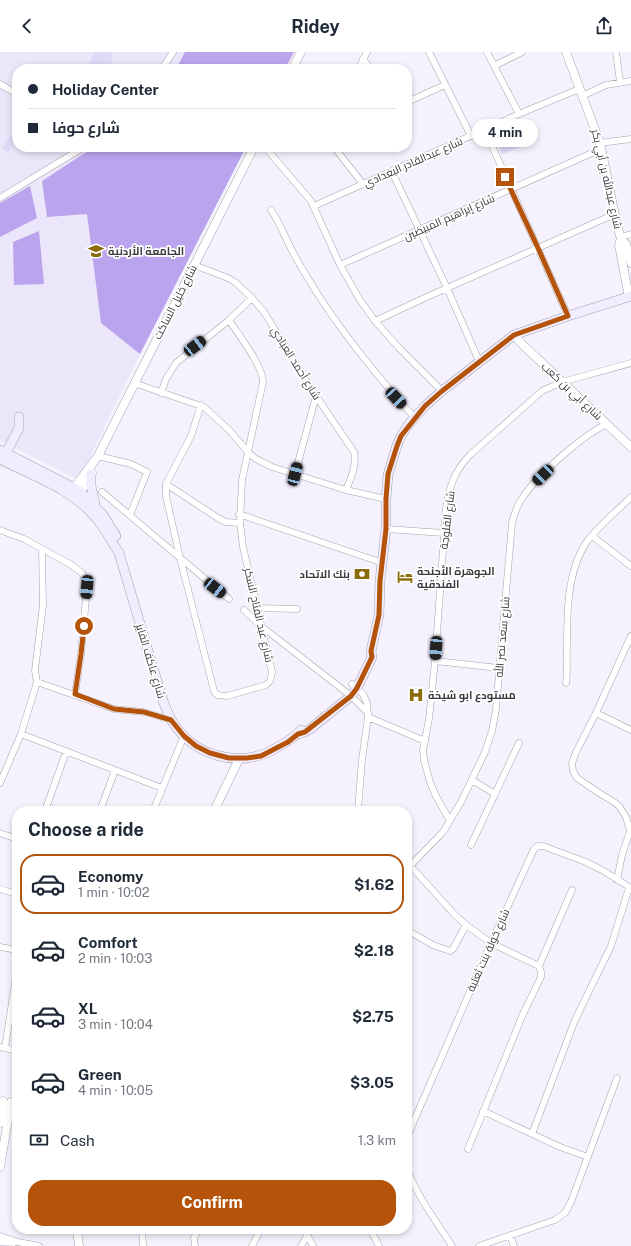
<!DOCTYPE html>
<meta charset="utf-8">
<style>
:root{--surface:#fff;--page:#f6f6f7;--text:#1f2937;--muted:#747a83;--line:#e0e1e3;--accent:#b45309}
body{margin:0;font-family:"Public Sans",Cairo,sans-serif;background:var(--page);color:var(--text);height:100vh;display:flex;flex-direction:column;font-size:15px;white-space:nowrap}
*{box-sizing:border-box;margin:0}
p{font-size:13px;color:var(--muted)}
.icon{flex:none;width:22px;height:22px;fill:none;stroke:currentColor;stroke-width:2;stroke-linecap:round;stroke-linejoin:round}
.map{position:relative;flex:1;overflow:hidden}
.side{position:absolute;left:12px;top:754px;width:400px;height:428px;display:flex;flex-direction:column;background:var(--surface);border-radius:16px;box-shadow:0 2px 6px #0003}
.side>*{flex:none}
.banner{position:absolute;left:12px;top:12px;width:400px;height:88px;border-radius:16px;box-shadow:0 2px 6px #0003;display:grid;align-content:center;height:88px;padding:0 16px;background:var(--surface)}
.end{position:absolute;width:18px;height:18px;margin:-9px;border:5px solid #b45309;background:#fff;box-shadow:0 0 0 2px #fff}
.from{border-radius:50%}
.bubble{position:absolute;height:28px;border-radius:14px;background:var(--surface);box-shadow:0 2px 6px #0003;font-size:13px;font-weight:700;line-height:28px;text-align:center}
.car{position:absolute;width:12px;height:24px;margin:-12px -6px;border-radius:5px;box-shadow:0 0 3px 1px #0007;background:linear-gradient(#222 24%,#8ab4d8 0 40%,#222 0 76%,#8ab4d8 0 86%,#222 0)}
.banner b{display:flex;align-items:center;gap:14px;height:38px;font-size:15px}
.banner b+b{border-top:1px solid var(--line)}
.banner i{width:10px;height:10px;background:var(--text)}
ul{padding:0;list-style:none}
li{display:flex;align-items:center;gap:12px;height:60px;margin:0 8px 6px;padding:0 8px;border:2px solid transparent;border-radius:16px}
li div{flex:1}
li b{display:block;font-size:15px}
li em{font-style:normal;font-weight:700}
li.on{border-color:var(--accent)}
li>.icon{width:36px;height:36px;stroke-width:1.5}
h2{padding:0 16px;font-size:18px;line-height:48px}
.pay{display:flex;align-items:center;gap:10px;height:44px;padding:0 16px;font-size:15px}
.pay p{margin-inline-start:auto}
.cta{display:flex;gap:8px;margin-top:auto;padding:8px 16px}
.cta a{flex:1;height:46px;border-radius:16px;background:var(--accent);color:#fff;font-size:16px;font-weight:700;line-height:46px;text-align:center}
header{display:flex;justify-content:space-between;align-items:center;height:52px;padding:0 16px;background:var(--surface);font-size:18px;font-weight:700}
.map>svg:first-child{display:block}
.built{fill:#ebe6f9}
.green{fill:#e0d8f7}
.forest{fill:#bba4ee}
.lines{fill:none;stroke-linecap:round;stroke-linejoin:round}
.minor-casing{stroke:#a5a2ad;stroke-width:7}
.tertiary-casing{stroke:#a5a2ad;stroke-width:9}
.secondary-casing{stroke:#a5a2ad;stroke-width:10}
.minor{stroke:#fff;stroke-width:6}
.tertiary{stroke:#fff;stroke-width:8}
.secondary{stroke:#f2edfe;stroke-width:9}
.route{stroke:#b45309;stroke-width:5}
.labels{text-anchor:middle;stroke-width:3.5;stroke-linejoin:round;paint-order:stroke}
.street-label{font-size:11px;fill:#3b3a3e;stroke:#fff}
.poi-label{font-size:11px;font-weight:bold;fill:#3b3a3e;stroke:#fff;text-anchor:start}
</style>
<header><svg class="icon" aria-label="back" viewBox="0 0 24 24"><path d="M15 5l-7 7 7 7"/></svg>Ridey<svg class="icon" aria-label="share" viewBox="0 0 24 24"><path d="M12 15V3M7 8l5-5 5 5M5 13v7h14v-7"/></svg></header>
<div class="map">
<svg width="631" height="1194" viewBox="0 0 631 1194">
<rect width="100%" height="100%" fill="#f5f2fe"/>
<!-- built -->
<path class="built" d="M0 0H294L285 17H17V95H246L140 302 89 407 80 421 78 424 73 425 0 388Z"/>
<!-- green -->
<path class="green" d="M95 0H111L113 17H99L89 11Z
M512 75 520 95 502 102 494 82Z
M15 77 17 78V86L8 100 2 96Z"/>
<!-- forest -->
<path class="forest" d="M185 0H294L285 17H176Z
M94 95H246L140 302 101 271 87 162 47 165 42 129Z
M30 134 37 166 0 185V151Z
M39 179 44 232 14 233 13 190Z"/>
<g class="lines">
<defs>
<path id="minor" d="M429 0 471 84
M487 0 519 62
M616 0 620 30
M363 7 370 17
M494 14 522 0
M162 17 173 0
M358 17 367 0
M0 32 17 42
M582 44 606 33 631 29
M407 50 445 33
M485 78 568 264
M600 91 631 87
M265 95 311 149 340 213 360 248 375 269 399 296 442 339
M334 95 363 132
M392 120 447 236 479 309
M0 146 84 95
M314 154 519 62 579 37
M271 158C278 168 282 178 287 188 293 202 301 215 309 228 339 278 376 323 415 366
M621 185 631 182
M194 213 228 226 235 230 252 246 264 260 316 344 354 400C357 413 351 426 346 438
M340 213 601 97
M375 269 429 244 615 162
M134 331 204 355 229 378 248 400 256 407 272 415 346 438 386 447
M161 341 166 327 176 311 229 268 252 246
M201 353 191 384 166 432V444L180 506 214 639 217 643 227 644 266 633 270 629 272 620 243 495 240 471 242 428 263 330C263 314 238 282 229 268
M98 404 131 412 147 420 130 463
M295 422 316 344
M166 432 218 466 226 470 240 471
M102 440 229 547
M239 462 383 511
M386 477 444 481
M0 478 24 487 70 512 82 521 86 529 87 535 81 602 75 642
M592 484 631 514
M257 556 297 557
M244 558 261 574 351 644 368 661
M435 609 499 616
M37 630 114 657 144 660 171 668
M566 631C568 619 566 607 567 595 567 561 567 520 586 491 596 476 618 458 631 445
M352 632 363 642 367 651 368 665 362 708 358 758
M596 661 631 678
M368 665 425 689
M21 682 162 736
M472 728 495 742
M0 731 21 682 37 630 35 619 36 610 43 553 42 497
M45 759 66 700
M100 759 115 718
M153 759 184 684
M450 769 436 744 430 730 424 708 423 698 429 667 435 609 446 456C450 433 454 419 471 402L542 339 562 330 631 311
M0 781 17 787
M471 793 519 691
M407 810 455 863 466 873 491 891 539 914
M410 814 443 780 461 750 485 700 492 679 496 657 512 471C514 463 516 455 521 448 535 425 583 383 607 372
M617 828 622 803 630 779 626 765 619 754 614 750 596 739 577 726 573 719 572 711 576 700 596 661 631 584
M0 837 17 842
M407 878 433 893 450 899 453 897 466 873
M0 895 17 898
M539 914 572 838
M0 995 17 999
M5 996 17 918
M483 1059 560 1095 588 1105
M532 1082 575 968 611 894 629 836
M407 1085 491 891 534 797 538 794H543L586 810 602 818 631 836
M468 1097 523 962 541 925V920L539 914
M407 1115C413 1139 439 1173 452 1194
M142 1177 143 1194
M304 1177 313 1194
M370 1177 379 1194
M510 1183 514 1194
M0 1184 18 1190 39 1194
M0 1190 14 1191
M195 1194 194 1186 199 1177
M252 1194 261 1177
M301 1194 307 1184
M479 1194 555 1168 565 1161 571 1150 617 1026"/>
<path id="tertiary" d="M566 0 600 91 617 173 621 187 626 192 631 211
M292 17 301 0
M621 187 619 193 629 245
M514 283 523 293 631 395
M71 440 98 404 254 95
M78 444 92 421
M214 759 239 707
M0 1071 3 1049
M0 1115 11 1050
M77 1177 79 1194"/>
<path id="secondary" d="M0 398 80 439 103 463 116 484
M6 401 19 376V365
M0 407C32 424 71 436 95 465 105 476 111 489 119 501L163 649C166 655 168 663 172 669 194 705 240 717 276 696 285 691 294 686 301 678
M91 422V434L95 452
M298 682 305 680 310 677 351 644 357 636 372 605 371 599 379 563 380 529 386 477V447L388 423 397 393 401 384 409 372 425 354 442 339 514 283 568 264 631 244"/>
</defs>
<!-- minor casing -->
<use href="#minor" class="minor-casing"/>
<!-- tertiary casing -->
<use href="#tertiary" class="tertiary-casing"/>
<!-- secondary casing -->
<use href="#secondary" class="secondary-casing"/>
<!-- minor -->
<use href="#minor" class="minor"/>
<!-- tertiary -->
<use href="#tertiary" class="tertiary"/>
<!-- secondary -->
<use href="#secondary" class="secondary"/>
</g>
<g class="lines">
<!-- route -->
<path class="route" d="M84 574 81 602 75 642 114 657 144 660 171 668 184 684 196 694 210 701 229 706H247L261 704 288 690 298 682 305 680 310 676 351 644 357 636 372 605 371 599 379 563 380 529 386 477V447L388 422 397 394 401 384 425 354 442 339 514 283 568 264 538 196 505 125"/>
</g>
<!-- icons -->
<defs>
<symbol id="university-bare" viewBox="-9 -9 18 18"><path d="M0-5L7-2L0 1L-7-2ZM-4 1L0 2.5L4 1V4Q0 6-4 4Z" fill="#8b6c0c" stroke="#fff" stroke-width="2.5" paint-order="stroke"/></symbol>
<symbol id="bank-bare" viewBox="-9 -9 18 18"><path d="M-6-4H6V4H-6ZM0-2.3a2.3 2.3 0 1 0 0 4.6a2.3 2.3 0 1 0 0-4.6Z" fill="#8b6c0c" stroke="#fff" stroke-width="2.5" paint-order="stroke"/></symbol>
<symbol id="hotel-bare" viewBox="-9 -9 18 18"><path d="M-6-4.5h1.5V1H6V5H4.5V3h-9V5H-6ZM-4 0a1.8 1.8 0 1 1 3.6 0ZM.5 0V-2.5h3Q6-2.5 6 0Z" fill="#8b6c0c" stroke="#fff" stroke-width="2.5" paint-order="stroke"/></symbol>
<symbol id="hospital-bare" viewBox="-9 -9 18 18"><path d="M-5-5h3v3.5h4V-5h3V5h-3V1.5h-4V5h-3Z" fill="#8b6c0c" stroke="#fff" stroke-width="2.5" paint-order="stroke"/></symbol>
</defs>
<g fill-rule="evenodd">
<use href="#university-bare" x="85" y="188" width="22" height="22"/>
<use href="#bank-bare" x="351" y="511" width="22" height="22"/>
<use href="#hotel-bare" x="394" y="514" width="22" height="22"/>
<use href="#hospital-bare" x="405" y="632" width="22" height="22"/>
</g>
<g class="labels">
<!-- street labels -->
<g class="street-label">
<text transform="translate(413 110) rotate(-24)" y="4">شارع عبدالقادر البغدادي</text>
<text transform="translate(607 127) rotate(77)" y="4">شارع عبدالله بن أبي بكر</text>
<text transform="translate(449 165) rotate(-24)" y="4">شارع إبراهيم المبيضين</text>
<text transform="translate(175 250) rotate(-63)" y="4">شارع خليل الساكت</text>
<text transform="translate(296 311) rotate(58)" y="4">شارع أحمد العبادي</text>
<text transform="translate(572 339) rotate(43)" y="4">شارع أبي بن كعب</text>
<text transform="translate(447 468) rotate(-83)" y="4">شارع الفلوجة</text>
<text transform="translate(259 563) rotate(77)" y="4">شارع عبد الفتاح السكر</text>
<text transform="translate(502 585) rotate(-85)" y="4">شارع سعد نصر الله</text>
<text transform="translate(151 609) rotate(73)" y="4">شارع عاكف الفايز</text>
<text transform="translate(488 898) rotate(-66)" y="4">شارع خولة بنت ثعلبة</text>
</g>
<!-- poi labels -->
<g class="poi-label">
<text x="108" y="203">الجامعة الأردنية</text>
<text x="417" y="523">الجوهرة الأجنحة<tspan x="417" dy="13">الفندقية</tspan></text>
<text x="350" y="526" text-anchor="end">بنك الاتحاد</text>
<text x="428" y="647">مستودع ابو شيخة</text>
</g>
</g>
</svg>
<i class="end from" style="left:84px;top:574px"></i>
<i class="end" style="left:505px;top:125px"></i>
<div class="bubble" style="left:472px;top:67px;width:66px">4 min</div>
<i class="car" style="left:195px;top:294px;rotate:52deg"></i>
<i class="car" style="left:396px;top:346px;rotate:137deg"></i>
<i class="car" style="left:295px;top:422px;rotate:15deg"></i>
<i class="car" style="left:543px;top:423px;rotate:226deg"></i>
<i class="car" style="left:87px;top:535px;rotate:185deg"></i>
<i class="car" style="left:215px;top:536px;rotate:128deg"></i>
<i class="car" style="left:436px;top:596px;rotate:184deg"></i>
<div class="banner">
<b><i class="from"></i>Holiday Center</b>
<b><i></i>شارع حوفا</b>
</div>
<section class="side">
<h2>Choose a ride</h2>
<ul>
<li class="on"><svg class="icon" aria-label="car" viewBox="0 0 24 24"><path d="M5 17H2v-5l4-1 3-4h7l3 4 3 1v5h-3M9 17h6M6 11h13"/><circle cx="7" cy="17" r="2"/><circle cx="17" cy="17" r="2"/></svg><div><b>Economy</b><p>1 min · 10:02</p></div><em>$1.62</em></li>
<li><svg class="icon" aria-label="car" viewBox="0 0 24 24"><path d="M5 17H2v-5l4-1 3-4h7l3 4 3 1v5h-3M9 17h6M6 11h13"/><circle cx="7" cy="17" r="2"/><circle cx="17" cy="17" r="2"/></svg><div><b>Comfort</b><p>2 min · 10:03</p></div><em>$2.18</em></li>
<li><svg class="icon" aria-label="car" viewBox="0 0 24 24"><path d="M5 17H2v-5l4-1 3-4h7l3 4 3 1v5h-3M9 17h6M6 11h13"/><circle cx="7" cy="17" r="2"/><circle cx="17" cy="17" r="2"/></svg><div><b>XL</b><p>3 min · 10:04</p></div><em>$2.75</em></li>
<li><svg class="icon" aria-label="car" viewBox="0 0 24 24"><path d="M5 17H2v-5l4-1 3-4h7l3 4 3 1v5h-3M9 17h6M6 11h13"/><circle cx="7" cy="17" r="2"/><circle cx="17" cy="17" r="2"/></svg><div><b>Green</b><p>4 min · 10:05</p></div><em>$3.05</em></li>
</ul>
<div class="pay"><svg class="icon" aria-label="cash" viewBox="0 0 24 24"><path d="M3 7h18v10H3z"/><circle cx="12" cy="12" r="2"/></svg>Cash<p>1.3 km</p></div>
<div class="cta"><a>Confirm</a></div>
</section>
</div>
